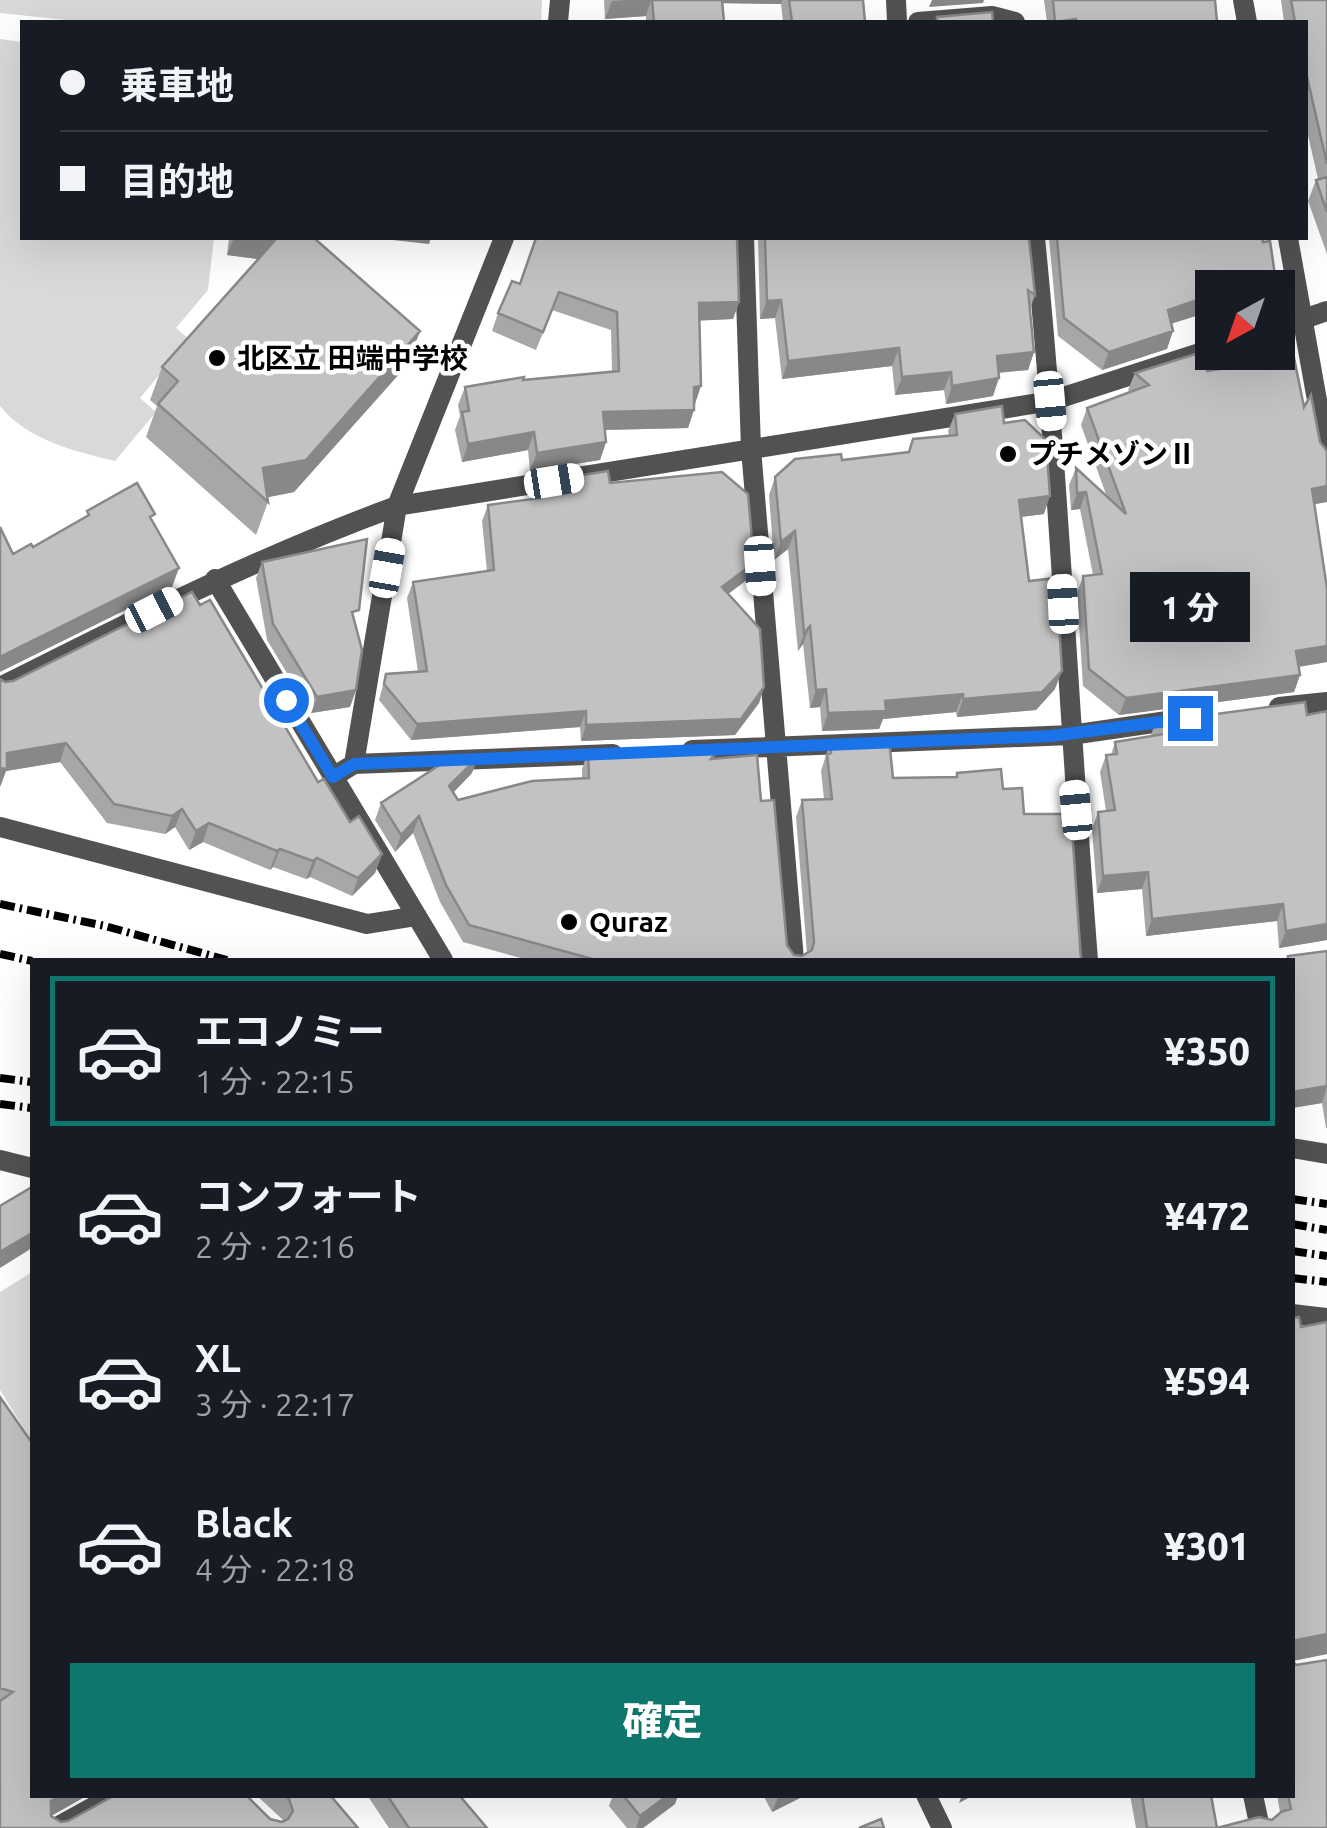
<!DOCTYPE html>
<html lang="ja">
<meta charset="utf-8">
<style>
:root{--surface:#171b24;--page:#242831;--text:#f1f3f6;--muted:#9ea1a6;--line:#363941;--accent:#0f766e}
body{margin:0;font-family:Ubuntu,"Noto Sans JP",sans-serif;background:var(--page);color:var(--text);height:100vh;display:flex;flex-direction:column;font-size:38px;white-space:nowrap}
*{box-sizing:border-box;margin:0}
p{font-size:32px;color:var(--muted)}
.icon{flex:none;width:55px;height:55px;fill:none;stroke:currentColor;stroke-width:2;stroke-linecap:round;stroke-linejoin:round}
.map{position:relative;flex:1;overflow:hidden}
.sheet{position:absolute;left:30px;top:958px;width:1265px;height:840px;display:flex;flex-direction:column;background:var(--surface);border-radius:0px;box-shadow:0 10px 40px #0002}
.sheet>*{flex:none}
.banner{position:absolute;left:20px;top:20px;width:1288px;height:220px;border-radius:0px;box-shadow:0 10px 40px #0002;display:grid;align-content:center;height:220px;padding:0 40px;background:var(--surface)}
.needle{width:65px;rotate:220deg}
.fabs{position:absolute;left:1195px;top:270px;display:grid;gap:20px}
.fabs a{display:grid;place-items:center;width:100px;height:100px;border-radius:0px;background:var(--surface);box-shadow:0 10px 40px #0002;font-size:50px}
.end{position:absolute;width:45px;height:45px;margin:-22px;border:12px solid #1a73e8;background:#fff;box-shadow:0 0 0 5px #fff}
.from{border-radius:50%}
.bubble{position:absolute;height:70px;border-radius:0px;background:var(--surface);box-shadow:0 10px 40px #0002;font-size:32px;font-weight:800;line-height:70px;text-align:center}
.car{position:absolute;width:30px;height:60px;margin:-30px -15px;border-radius:12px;box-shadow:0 0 8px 2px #0007;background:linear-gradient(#fff 24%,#345 0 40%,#fff 0 76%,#345 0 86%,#fff 0)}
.banner b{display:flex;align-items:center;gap:35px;height:95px;font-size:38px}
.banner b+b{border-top:2px solid var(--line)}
.banner i{width:25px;height:25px;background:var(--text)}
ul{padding:18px 0 0;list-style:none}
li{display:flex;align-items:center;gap:30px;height:150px;margin:0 20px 15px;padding:0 20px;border:5px solid transparent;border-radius:0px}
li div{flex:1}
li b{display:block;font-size:38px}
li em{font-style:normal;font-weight:800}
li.on{border-color:var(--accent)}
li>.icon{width:90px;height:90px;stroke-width:1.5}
.primary-button{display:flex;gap:20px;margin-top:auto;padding:20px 40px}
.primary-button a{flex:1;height:115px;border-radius:0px;background:var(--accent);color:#fff;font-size:40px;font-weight:800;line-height:115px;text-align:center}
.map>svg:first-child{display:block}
.green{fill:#d9d9d9}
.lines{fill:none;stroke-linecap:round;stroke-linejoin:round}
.minor{stroke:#525252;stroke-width:20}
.tertiary{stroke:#525252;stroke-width:20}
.rail{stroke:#000;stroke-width:8;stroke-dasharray:15 5 2.5 5;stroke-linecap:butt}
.wall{fill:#a7a7a7}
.shaded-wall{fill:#888}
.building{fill:#c2c2c2;stroke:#888;stroke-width:2.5}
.route{stroke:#1a73e8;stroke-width:12}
.poi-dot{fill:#000;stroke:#fff;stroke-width:4}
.labels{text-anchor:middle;stroke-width:9;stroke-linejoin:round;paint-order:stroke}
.poi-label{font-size:28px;font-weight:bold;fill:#000;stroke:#fff;text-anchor:start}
</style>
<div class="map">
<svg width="1327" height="1828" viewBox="0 0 1327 1828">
<rect width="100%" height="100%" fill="#fff"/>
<!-- green -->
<path class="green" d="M0 0H542L541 22H85L0 13Z
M0 39 22 42V238H214L208 290 176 328 189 339 140 398 156 412 115 461C74 451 27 440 0 406Z
M32 1272V1442L0 1390V1292Z"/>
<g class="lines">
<!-- minor -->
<path class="minor" d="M896 0 897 22
M558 22 560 0
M918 22 992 16 1015 22
M744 238 751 449 794 960
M1035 238C1059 478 1069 719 1088 960
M1278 328 1327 311
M215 579 443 960
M0 687C131 621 260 556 397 506L1051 401 1212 349
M1279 707 1327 702
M692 750 1071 735 1181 719
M354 764 397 506 504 238
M333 777 354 764 613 754
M0 827 367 924 417 916
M1292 1148 1327 1154
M0 1160 32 1168
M1292 1314 1327 1318
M1253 1795 1260 1828
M55 1828 115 1795"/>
<!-- tertiary -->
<path class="tertiary" d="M1243 0 1247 22
M1288 238 1327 456
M926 1795 942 1828"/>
<!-- rail -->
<path class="rail" d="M0 904 105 926 227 960
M0 954 32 961
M0 1078 32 1082
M0 1104 32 1108
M1292 1199 1327 1204
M1292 1224 1327 1230
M1292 1251 1327 1256
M1292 1278 1327 1282"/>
</g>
<!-- wall -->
<path class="wall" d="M604 0H863L865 22H783L781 4 722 3 724 22H646V16L605 19Z
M1044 0H1215L1217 22H1047Z
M1281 0H1327V254L1308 201 1316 180 1318 179 1305 122V22H1284Z
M229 238H314L408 364 294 492 268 497V502L256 535 146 437 157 406 150 400 162 367 258 259 227 255Z
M758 238H1029L1035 295 1030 309 1034 352 1028 370 999 373 993 396 946 404 944 390 895 395 892 366 782 379 775 318 760 319Z
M1049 238H1262L1275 275 1271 288H1212L1172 324 1167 349 1102 370 1058 336Z
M520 284 739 302 733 319 700 320 695 404 688 428 605 430 606 442 600 460 530 471 528 450 462 462 455 430 460 416 458 405 465 387 612 371 611 330 552 310 536 350 492 331 498 313Z
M1207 371 1304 407 1327 502 1314 504 1327 588V662L1299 667 1300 675 1294 692 1119 715 1083 686 1077 593 1083 576 1093 575 1080 509 1071 510 1069 485 1076 468 1107 497 1081 425 1087 408 1130 392 1128 390 1135 373Z
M955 414 1004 423 1044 514 1021 517 1029 581 1055 689 1036 710 957 717 956 712 883 719 879 729 822 731 820 707 810 708 803 644 798 651 788 549 774 560 769 495 775 477 842 460 908 452 949 436 948 431Z
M539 482 610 483 748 579 728 594 764 687 759 703 735 735 581 741 580 727 411 740 379 700 386 674 418 672 407 598 413 582 487 571 482 521 488 505 534 499Z
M262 562 355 623 356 690 350 707 311 713 267 640 256 578Z
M200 605 318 782 350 822 382 854 375 873 352 896 310 877 306 879 273 867 270 870 203 842 189 850 175 827 165 834 107 823 60 762 6 771 0 787 5 682 13 681Z
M1327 711V940L1279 948 1277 921 1146 936 1142 889 1097 893 1092 829 1098 812 1106 811 1100 772 1106 755H1111L1115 742 1150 737 1156 722 1307 715Z
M830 742 893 778 955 777 957 773 1003 789 1024 814 1081 960H528L463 942 440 902 413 833 395 852 375 820 381 803 472 773 453 793 458 800 582 778V769L588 751 716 758 761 801 787 945 794 955 802 956 807 953 796 817 802 800 824 799 821 771Z
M1327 951V1128H1326L1322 1103 1292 1108V960H1287L1288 956Z
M1292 1318 1301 1327 1327 1654 1293 1661 1327 1828 1272 1820 1280 1812 1277 1795H1292Z
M0 1397 88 1795 51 1816 61 1822 270 1819 283 1821 282 1819 256 1795H330L358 1828H0Z
M367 1795H459L487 1828H389Z
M613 1795H678L675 1804 643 1828H627L609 1806Z
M763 1795H806L772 1812Z
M1130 1795H1211L1217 1828H1136Z"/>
<!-- shaded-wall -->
<path class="shaded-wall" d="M626 0H651L646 16 605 19 612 1Z
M715 0H783L781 4 714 3Z
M932 0H984L983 3 929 7Z
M234 238H282L274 261 227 255Z
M374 238H431L429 244Z
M1275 275 1271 288H1237Z
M1212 295V311L1161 327 1168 310Z
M781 300 775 318 760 319 767 301Z
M739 302 733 319 693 321 699 303Z
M420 331 408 364 294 492 264 498 263 468Z
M1173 331 1167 349 1102 370 1109 352Z
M899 348 892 366 782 379 788 361Z
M1034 352 1028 370 991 373 997 356Z
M951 372 944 390 895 395 902 377Z
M999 378 993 396 946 404 952 386Z
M701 386 695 404 694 387Z
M694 410 688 428 597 430 603 412Z
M534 432 528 450 462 462 468 444Z
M606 442 600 460 530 471 537 453Z
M1327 486V502L1305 506 1312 489Z
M1086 492 1080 509 1071 510 1077 493Z
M1050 496 1044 514 1013 518 1019 500Z
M795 531 788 549 774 560 781 542Z
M754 563 748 579 716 603 722 587Z
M179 568 172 587 0 672V657Z
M810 626 803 644 798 651 804 633Z
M1327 646V662L1290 668 1296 651Z
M1062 671 1055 689 1036 710 957 717 963 699Z
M1300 675 1294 692 1119 715 1126 698Z
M764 687 759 703 735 735 581 741 586 725Z
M826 689 820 707 810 708 816 690Z
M356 690 350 707 311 713 317 697Z
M963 694 956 712 883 719 879 729 822 731 828 713 885 701Z
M586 711 580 727 411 740 417 724Z
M66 743 60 762 6 771 0 787V768L7 753Z
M479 756 472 773 443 803 449 786Z
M182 809 175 827 165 834 172 816Z
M419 816 413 833 395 852 401 835Z
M209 823 203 842 189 850 196 831Z
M280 849 273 867 270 870 277 851Z
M382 854 375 873 352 896 358 878Z
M317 858 310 877 306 879 313 861Z
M1148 872 1142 889 1097 893 1103 876Z
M1283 904 1277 921 1146 936 1152 919Z
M1327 924V940L1279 948 1286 931Z
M1327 1086 1322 1103 1292 1108V1092Z
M32 1233V1248L0 1268V1252Z
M1327 1634V1654L1292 1661V1641Z
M61 1795H88L44 1820 51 1801Z
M668 1795H678L675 1804 643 1828H636L640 1816Z
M779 1795H806L772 1812Z
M962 1795H974L959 1803Z"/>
<!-- building -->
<path class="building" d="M652 0H722L724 22H654Z
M789 0H863L865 22H792Z
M1053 0H1215L1217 22H1076V19L1055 22Z
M1291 0H1327V164L1305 68V22H1295Z
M992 12 993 22H937V17Z
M1327 177V212L1316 180Z
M277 238H314L420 331 306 460 263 468 268 502 158 404 178 381 162 367Z
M536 238H737L739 302 699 303 701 386 694 387V410L603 412 606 442 537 453 534 432 468 444 462 412 469 411 465 387 524 377 523 380 619 371 617 312 559 292 543 332 498 313 512 281 520 284Z
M765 238H1029L1035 295 1028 290 1034 352 997 356 999 378 952 386 951 372 902 377 899 348 788 361 781 300 767 301Z
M1057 238H1262L1263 242 1270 241 1275 275 1237 288H1212V295L1168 310 1173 331 1109 352 1064 318Z
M1205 351 1207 371 1294 358 1304 407 1311 395 1320 442 1327 451V486L1312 489 1327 588V646L1296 651 1300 675 1126 698 1089 669 1083 576 1102 574 1086 492 1077 493 1076 468 1126 514 1087 408 1149 385 1135 373Z
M1002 406 1004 423 1025 420 1046 440 1050 496 1019 500 1029 581 1056 578 1062 671 1042 692 963 699V694L885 701 886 711 828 713 826 689 816 690 810 626 804 633 795 531 781 542 775 477 795 459 841 454 842 460 909 452 913 439 957 435 955 414Z
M608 471 610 483 722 472 748 494 754 563 722 587 760 629 764 687 741 719 586 725V711L417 724 384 684 386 674 427 671 413 582 494 570 488 505 541 498 539 482Z
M137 483 155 514 150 517 179 568 0 657V527L13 554 31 544 33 547 89 515 87 511Z
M367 539 359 610 352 612 362 650 356 690 317 697 273 624 262 562Z
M192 592 200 605 210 600 318 782 324 779 350 822 359 816 382 854 358 878 317 858 313 861 280 849 277 851 209 823 196 831 182 809 172 816 114 804 66 743 7 753V769L0 768V679L5 682 13 681Z
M1305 702 1307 715 1327 711V924L1286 931 1283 904 1152 919 1148 872 1103 876 1098 812 1115 810 1106 755 1117 754 1115 742 1170 733 1156 722Z
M889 739 893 778 957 777V773L1001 769 1003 789 1022 788 1024 814H1071L1081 960H596L469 925 446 885 419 816 401 835 381 803 452 757 479 756 449 786 458 800 532 781 589 778 588 751 720 746 711 759 757 755 761 801 774 800 787 945 794 955 802 956 812 950 814 942 802 800 832 799 827 754 831 753 830 742Z
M1327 951V1086L1292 1092V960H1288V956Z
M32 1187V1233L0 1252V1206Z
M1299 1317 1301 1327 1327 1322V1634L1292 1641V1318Z
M0 1397 32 1443V1795H61L51 1801V1816L61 1822 68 1821 115 1795H246L270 1819 282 1822 288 1819 293 1811 289 1799 284 1795H330L358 1828H0V1701L13 1692 0 1688Z
M1292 1660 1296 1665 1327 1660V1828H1217L1259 1817 1272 1820 1281 1812 1291 1809 1288 1795H1292Z
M387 1795H459L487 1828H409Z
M623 1795H668L640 1816Z
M1142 1795H1211L1217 1828H1147Z
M881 1819 884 1828H859Z"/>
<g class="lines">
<!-- route -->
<path class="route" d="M286 700 333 777 354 764 1051 736 1190 718"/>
</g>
<!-- markers -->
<g class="poi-dot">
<circle cx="217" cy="358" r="10"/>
<circle cx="1008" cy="454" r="10"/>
<circle cx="569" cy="922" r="10"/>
</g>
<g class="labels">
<!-- poi labels -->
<g class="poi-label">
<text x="237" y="368">北区立 田端中学校</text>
<text x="1028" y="464">プチメゾンⅡ</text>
<text x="589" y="932">Quraz</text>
</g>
</g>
</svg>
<div class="fabs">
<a><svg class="needle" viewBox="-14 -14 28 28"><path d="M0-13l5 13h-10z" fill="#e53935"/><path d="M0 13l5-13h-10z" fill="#9ea1a6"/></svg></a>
</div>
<i class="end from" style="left:286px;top:700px"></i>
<i class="end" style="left:1190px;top:718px"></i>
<div class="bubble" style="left:1130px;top:572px;width:120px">1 分</div>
<i class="car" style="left:1050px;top:401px;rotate:175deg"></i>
<i class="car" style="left:554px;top:481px;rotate:81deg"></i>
<i class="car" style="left:760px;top:566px;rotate:176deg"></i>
<i class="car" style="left:387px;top:568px;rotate:10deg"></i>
<i class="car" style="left:1063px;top:604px;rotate:357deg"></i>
<i class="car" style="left:154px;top:610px;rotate:63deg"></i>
<i class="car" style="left:1076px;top:810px;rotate:355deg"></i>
<div class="banner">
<b><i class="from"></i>乗車地</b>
<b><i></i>目的地</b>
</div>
<section class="sheet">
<ul>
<li class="on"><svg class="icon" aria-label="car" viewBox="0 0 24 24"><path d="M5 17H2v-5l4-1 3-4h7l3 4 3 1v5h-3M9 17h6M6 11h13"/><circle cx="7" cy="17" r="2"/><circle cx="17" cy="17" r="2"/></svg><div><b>エコノミー</b><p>1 分 · 22:15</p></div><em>¥350</em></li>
<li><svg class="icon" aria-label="car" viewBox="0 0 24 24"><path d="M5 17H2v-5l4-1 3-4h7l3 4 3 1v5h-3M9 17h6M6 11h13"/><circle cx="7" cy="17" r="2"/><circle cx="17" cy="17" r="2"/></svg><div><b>コンフォート</b><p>2 分 · 22:16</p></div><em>¥472</em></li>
<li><svg class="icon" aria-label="car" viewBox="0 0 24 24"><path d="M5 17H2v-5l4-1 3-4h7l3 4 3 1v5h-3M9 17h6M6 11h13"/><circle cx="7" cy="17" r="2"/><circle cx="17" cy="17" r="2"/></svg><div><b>XL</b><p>3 分 · 22:17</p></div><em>¥594</em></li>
<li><svg class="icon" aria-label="car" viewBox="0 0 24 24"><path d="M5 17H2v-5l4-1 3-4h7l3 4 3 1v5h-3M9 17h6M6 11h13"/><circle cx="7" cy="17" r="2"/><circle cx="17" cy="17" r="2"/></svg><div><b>Black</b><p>4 分 · 22:18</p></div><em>¥301</em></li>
</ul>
<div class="primary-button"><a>確定</a></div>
</section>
</div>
